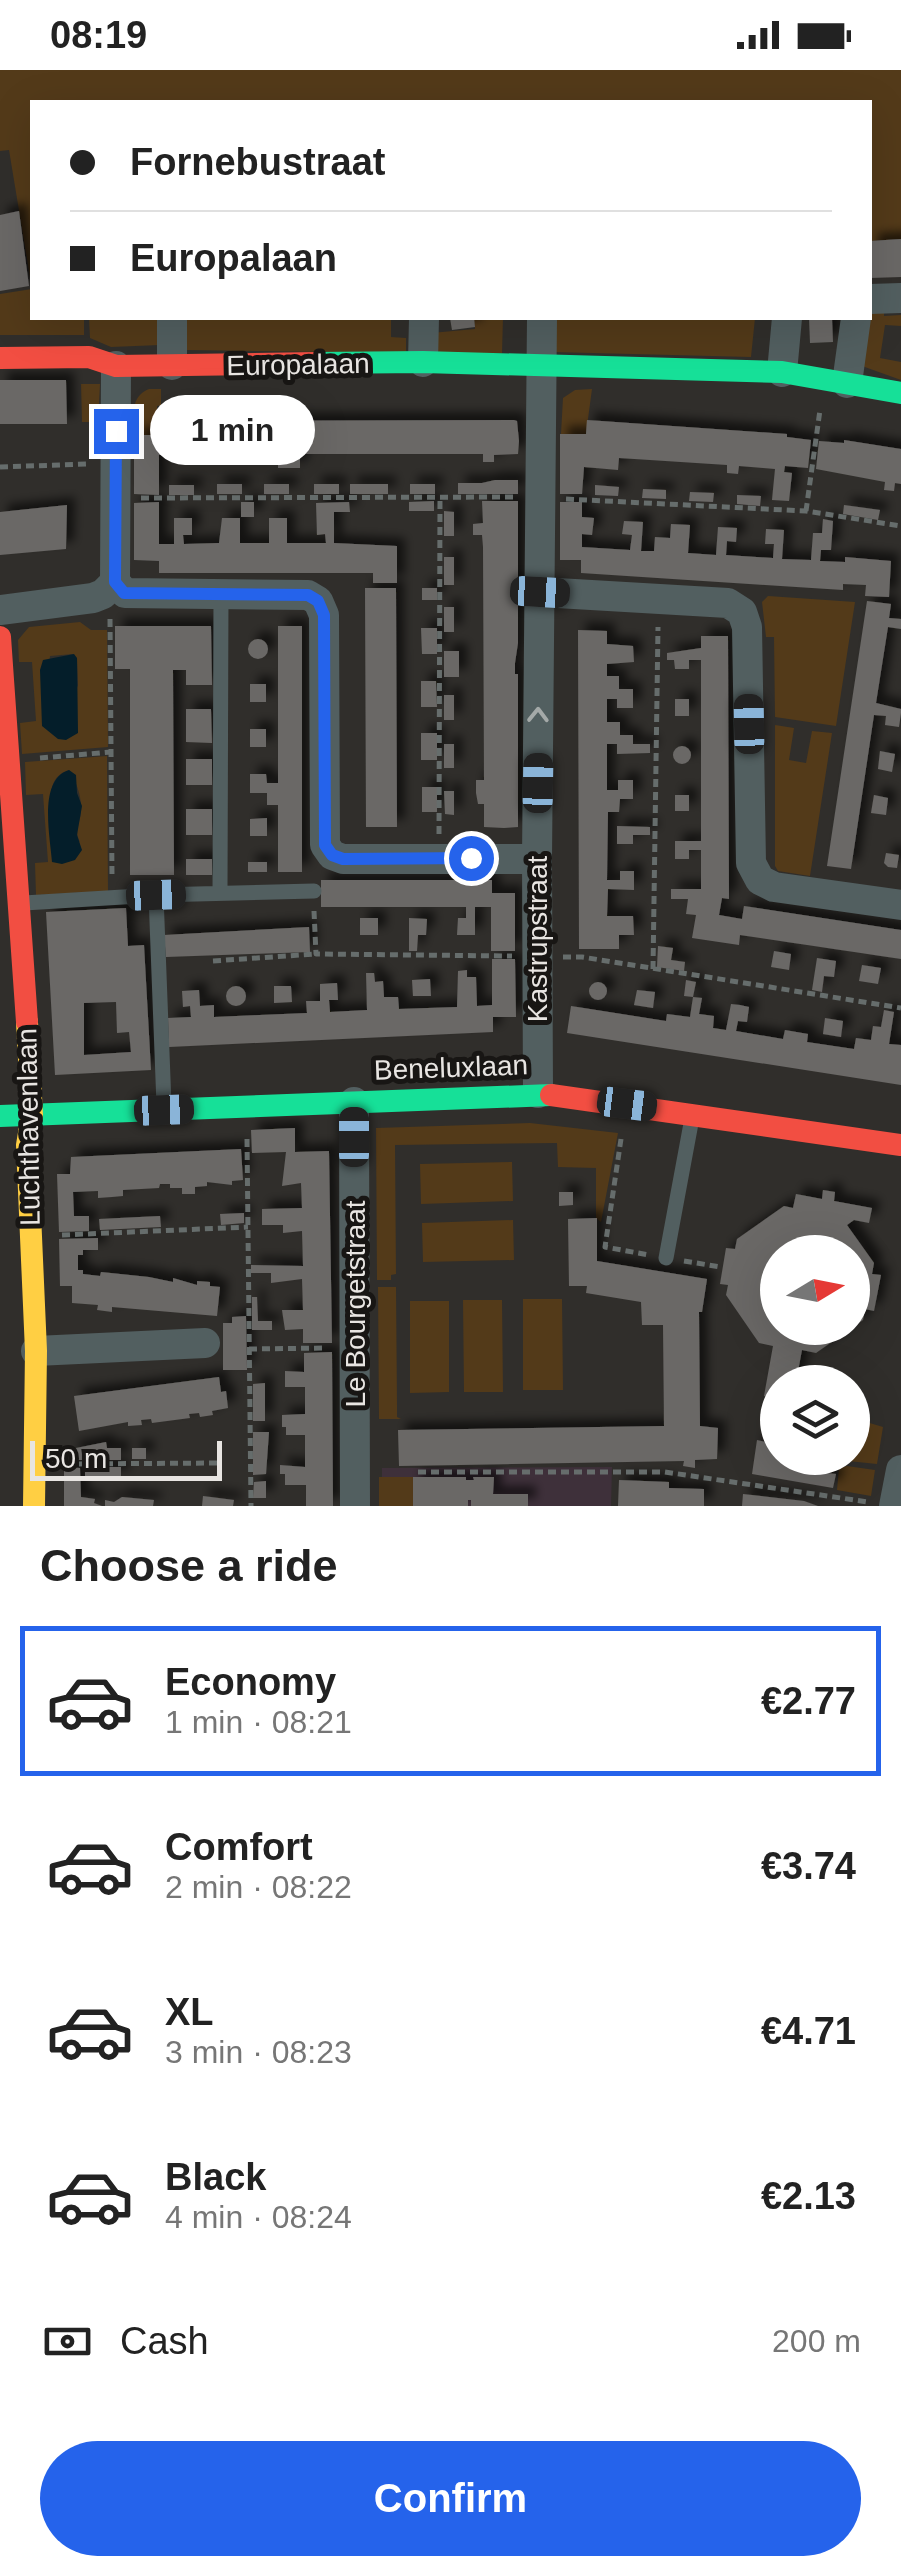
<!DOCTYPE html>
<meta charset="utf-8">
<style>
:root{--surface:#fff;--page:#f2f2f2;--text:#222;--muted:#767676;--line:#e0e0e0;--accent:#2563eb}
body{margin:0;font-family:Helvetica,sans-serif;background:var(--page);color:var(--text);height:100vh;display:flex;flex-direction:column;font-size:38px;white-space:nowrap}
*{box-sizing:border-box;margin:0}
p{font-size:32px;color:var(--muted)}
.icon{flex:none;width:55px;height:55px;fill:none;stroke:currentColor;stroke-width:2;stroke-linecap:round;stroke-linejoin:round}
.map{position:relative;height:1436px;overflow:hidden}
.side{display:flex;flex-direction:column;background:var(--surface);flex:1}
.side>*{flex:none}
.guide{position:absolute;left:30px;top:30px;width:842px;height:220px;border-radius:0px;box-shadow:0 10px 40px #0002;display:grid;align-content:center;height:220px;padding:0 40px;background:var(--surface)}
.needle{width:65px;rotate:80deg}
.tools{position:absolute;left:760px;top:1165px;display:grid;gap:20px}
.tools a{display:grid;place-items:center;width:110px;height:110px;border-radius:50%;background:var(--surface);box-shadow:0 10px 40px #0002;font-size:50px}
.scale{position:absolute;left:30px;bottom:25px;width:192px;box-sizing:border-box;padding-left:10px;border:5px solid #e8e5e2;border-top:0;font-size:28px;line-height:35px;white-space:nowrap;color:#e8e5e2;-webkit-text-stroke:8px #181614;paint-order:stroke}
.end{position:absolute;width:45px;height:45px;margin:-22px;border:12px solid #2563eb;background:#fff;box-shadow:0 0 0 5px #fff}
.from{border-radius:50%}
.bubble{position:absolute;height:70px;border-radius:35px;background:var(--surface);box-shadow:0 10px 40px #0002;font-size:32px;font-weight:700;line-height:70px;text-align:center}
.car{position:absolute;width:30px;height:60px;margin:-30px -15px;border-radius:12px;box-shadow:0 0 8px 2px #0007;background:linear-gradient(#222 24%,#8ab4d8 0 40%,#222 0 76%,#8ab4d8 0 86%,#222 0)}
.guide b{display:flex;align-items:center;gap:35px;height:95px;font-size:38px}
.guide b+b{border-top:2px solid var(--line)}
.guide i{width:25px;height:25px;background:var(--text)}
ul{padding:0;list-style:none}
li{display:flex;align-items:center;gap:30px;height:150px;margin:0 20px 15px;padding:0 20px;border:5px solid transparent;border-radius:0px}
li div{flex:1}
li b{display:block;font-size:38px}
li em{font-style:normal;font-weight:700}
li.on{border-color:var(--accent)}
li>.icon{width:90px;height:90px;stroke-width:1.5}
h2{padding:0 40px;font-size:45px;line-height:120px}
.pay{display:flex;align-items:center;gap:25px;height:110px;padding:0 40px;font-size:38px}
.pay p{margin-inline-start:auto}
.button{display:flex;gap:20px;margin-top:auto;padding:20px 40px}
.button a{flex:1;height:115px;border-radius:60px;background:var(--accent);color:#fff;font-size:40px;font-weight:700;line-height:115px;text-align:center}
.status{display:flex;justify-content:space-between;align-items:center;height:70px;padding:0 50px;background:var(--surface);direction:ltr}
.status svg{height:28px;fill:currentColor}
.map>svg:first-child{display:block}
.education{fill:#3e303a}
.green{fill:#533a19;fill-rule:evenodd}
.water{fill:#041e2a}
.building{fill:#6a6866;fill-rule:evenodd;filter:url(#shadow)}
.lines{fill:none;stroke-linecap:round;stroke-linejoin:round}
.path{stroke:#666d6c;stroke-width:5;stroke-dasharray:8 5;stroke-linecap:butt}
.lane{stroke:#525f60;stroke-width:15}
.street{stroke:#525f60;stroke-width:30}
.fast{stroke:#16e098;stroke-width:22}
.slow{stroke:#ffcf43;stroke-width:22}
.jam{stroke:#f24e42;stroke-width:22}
.oneway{stroke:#a4a9a8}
.route{stroke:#2563eb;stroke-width:12}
.labels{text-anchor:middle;stroke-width:10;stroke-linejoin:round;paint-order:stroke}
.street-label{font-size:28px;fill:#e8e5e2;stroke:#181614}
</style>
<div class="status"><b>08:19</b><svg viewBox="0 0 49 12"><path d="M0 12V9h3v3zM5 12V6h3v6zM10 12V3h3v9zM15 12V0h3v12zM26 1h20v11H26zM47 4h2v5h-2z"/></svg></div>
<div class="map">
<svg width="901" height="1436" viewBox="0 0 901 1436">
<defs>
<filter id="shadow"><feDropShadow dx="8" dy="-8" stdDeviation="5" flood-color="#0009"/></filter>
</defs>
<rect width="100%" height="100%" fill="#302e2b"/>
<!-- education -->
<path class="education" d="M612 1397 611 1436H382V1398Z"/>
<!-- green -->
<path class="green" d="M0 0H901V169L870 171V32H32V248H84V265H0V224L32 219 9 80 0 81Z
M884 240V246L901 245V256L885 255 880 288 901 292V310L862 296 870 242Z
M89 248H160V275L111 277 90 268Z
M183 248H391V267L406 268V283L185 280Z
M474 248H503L502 283H439L431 263 475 259Z
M547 248H755L751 287 552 282Z
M81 314H100L98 352H82Z
M149 319H161V335L157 336 158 365H134C134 347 129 327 149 319Z
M592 319 586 364H561L563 328 575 320Z
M768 526 855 532 836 656 775 647 774 567H766L762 532Z
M80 552 91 560H107L108 677 22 684 20 653 36 651 32 592H19L18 570 29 557ZM73 584 77 589 78 616 43 656 50 586Z
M775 655 794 658 789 690 806 693 812 661 832 663 810 806 778 801 775 796Z
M107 686 108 821 36 825 35 793 48 792 43 724 26 725 25 692ZM69 700C76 710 82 728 81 740 81 753 73 759 80 772L49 749C52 729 46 707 69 700Z
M530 1053 618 1063 601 1152 596 1148V1098L558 1097 557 1073 395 1075 396 1204 391 1205V1210H377L376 1058Z
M512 1092 513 1131 421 1134 420 1094Z
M513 1150 514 1190 423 1192 422 1153Z
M378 1217H396L397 1335V1347L401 1349H379Z
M523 1229H562L563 1320H523Z
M463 1230H502L503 1322H464Z
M410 1231H449V1322L410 1323Z
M853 1348 883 1357 877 1394 848 1391 836 1394 833 1391V1388H852Z
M847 1396 875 1400 871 1426 837 1420 839 1398Z
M379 1407H413V1436H379Z"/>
<!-- water -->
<path class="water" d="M74 584 77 588 78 663 66 670 58 669 42 656 40 600 43 590Z
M69 700 76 705 77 723 82 736 77 765 82 780 75 790 62 794 52 792C50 765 38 710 69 700Z"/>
<!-- building -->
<path class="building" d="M19 141 29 216 0 221V145Z
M901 169V207L870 208V171Z
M450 248H474L475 257 452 260Z
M809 248H832L833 272 810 273Z
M0 310H66L67 354H0Z
M587 350 787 364V367L811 370 808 398 785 396 784 402 792 403 789 431 772 430 775 399 739 396 738 404 727 403V395L619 388 618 400 584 397 582 424H560V364H586Z
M159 351 514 350 517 351 519 371 518 384 494 385V392H483V384H300V398H278V385H264V393H253V385H215V394H205V385H159V425L134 424V365H158Z
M844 370 901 379V414L895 413 894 421 884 420 885 412 816 399 819 371 844 373Z
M495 410H518V424H458V413H482Z
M217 414H242V424H217Z
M264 414H289V424H264Z
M314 414H339V424H314Z
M350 414H388V424H350Z
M410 414H435V424H410Z
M169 415H194V425H169Z
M595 415 619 417 618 426 595 425Z
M643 419 666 420V429L642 428Z
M690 422 714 423 713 432 689 431Z
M737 425 761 426 760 436 737 434Z
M434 431V441H409V432Z
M482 431H518V573L515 593V604H518V757L504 758 484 757V734H478L476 723V710H484L483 477 482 465H473V454L483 453Z
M159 432V474H174V448H192V465H183L184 474 219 473 222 448H240V473H269V448H287V473H326L325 464 317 465 316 433 349 432 350 442H334V473L397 476V513H373V503H159V491L134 490V433Z
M241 432H254V447H241Z
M560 432H582V447L594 448 592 465 582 464V477L630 480 632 465 622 464 624 451 643 452 641 481H654L655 467 670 468 671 454 690 455 688 483 716 485 718 457 737 458 736 472 727 471 726 485 773 488 774 474H765L766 459 784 460 782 489 811 490 813 463H822L823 449 833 451 831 480H821L820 491 845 492V487L891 491 889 527 865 526 866 515 843 514V520L581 503V490H560Z
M67 435 66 479 0 485V442Z
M844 435 880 440 878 450 843 444Z
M444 441 454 442V466H444Z
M444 487H454V515H444Z
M365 518H396L397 757H366Z
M422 518H437V530H422Z
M867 531 891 534 889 548 901 549V559L888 557 876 633 901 639V643L899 657 885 655 886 646 874 645 851 799 827 796Z
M444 537H454V562H444Z
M115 556H211L212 615H186V600H173L174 805H130V599H115Z
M278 556H302V802H278V735H267V723H250V704H266L267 713H278Z
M421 558H437V584H422Z
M578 560 607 561V574L633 576 634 592 607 594V606H619V619H633V638H617V629H607V652H620V665H633V674H650V683L617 684V674H607V720H618V710H633V729H620L619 742H608L607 810H620V801H634V820L608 819 607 846H633L634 865H619V879H579Z
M701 566H728L729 829 722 828 719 845 742 849 744 836 901 860V889L740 865 739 875 692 868 696 845 686 844 688 829H671V819H701V780H689V789H675V771H701V590H689V599H675L674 590H667V583L701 578Z
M248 579a10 10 0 1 1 20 0a10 10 0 1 1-20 0Z
M444 581H459V607H444Z
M421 611H436L437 637H421Z
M250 614H266V632H250Z
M444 625H454V650H444Z
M675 629H689V646H675Z
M186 639H211L212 673 186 672Z
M250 659H266V677H250Z
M421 663H437V690H421Z
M444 674H454V698H444Z
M673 685a9 9 0 1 1 18 0a9 9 0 1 1-18 0Z
M880 681 895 684 892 702 878 699Z
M186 689H212V715H186Z
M422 717H437V742H422Z
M444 721H454V745L445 744Z
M675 725H689V741H675Z
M874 725 888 728 886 745 871 743Z
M186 739H212V765H186Z
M267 748V766H250V749Z
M617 756 650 757V765H633V774H617Z
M886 783 899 785 897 798 888 797 884 793Z
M186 789H212V805H186Z
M248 792H267V802H248Z
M321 810H492V823H515V881H491V837H475V865H457L458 848H466V837H321Z
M126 838 128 876 144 875 151 1000 55 1005 46 842ZM116 932 117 963 129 962 131 982 84 985V933Z
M360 848H378V865H360Z
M409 848 427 849 426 865H418L417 881H409Z
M309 857 310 882 166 887 164 865Z
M658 876 673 878 671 890 685 892 684 901 657 897Z
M774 881 791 884 789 900 771 897Z
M817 888 836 891 834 907 824 906 822 922 812 920Z
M492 889H515L516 947H493V962L169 977 168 948 191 947 190 936 183 937 182 921 199 920 200 936 214 935V947L307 943 306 931H320V914L337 913 338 930H329L330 942 367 940 366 903H374L375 912 383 911 384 927H398L399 939 457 937 458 901 467 900V907H476L477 936 492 935Z
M862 895 881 898 878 914 859 911Z
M430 909 431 926H413L412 910Z
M686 910 696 912 693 927 702 928 699 944 714 946 713 958 726 960 731 934 740 935 749 937 747 952 738 951 736 961 783 969 785 960 808 964 807 972 854 979 856 968 871 970 873 956 881 957 884 940 894 942 889 974 901 975V1015L567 963 571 936 666 951 667 944 690 947 693 927 684 926Z
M589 921a9 9 0 1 1 18 0a9 9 0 1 1-18 0Z
M274 916H291L292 932 274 933Z
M226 926a10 10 0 1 1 20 0a10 10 0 1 1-20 0Z
M637 920 655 922 653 938 634 935Z
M825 948 843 951 841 967 823 964Z
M295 1058V1082L329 1081 332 1273H303V1259L285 1260 282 1240H303L302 1209 271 1213V1203H251V1195L303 1196 302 1161 283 1163V1155H262V1139L302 1138 301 1113 282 1116 286 1082 252 1083 251 1060Z
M241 1079 243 1110 232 1111V1115L207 1112V1116L195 1117V1124H182V1118H170V1114H160L159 1118 123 1120V1126L112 1127 98 1128V1121L73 1122 74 1146H89V1161L59 1162 57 1104H70L71 1087Z
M823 1120 835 1122 834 1131 872 1138 869 1153 854 1150 847 1155 874 1193 872 1204 881 1205 874 1241 865 1239 863 1250 816 1283 802 1280 796 1312H778V1332L764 1326 773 1276 759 1273 726 1225 728 1215 720 1214 726 1178 735 1179 737 1169 784 1136 793 1138 796 1124 822 1129ZM778 1182H852V1258H778Z
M559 1122H573V1135L559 1136Z
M244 1143V1153L221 1155 220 1144Z
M160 1146 161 1157 100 1160 99 1149Z
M597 1148V1191L707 1209 702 1242H699L700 1356 718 1358 717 1389 695 1390V1398L683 1396 684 1391 399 1396 398 1360 664 1356 663 1255H642L641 1232 586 1223 587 1216H569L568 1149Z
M98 1168V1180H83V1185H78V1200H83V1204L100 1206 101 1202 149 1207 173 1212V1208L197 1215V1211L210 1212V1216L220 1217 217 1246 112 1237V1242L97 1240 98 1235 72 1233V1216H60L59 1169Z
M252 1227H257L258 1251H272V1260H252Z
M246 1246 247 1300H223V1253H232V1247Z
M332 1282 333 1436H306V1415H285V1404H280V1395L305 1397V1365H286V1357H282V1345L305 1344V1317H285V1301L304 1302V1283Z
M219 1307 221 1322 226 1321 228 1338 212 1341 213 1345 200 1347 199 1343 189 1344 190 1348 152 1353 151 1349 141 1350 142 1355 128 1356V1352L79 1361 74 1326Z
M265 1313V1351H253V1314Z
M253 1362H269L266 1404 253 1405Z
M757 1370 778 1375V1388H829L826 1403 836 1404 833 1418 752 1404Z
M106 1372 107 1378H121V1390H72L71 1379Z
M132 1378H146V1389H132Z
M64 1397 80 1398 81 1427 95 1429 94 1433 102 1436H64Z
M85 1397H121V1408H85Z
M413 1407H466V1410H474L473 1407H494L493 1424H528V1436H471V1430H468V1436H413Z
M619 1410 669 1412V1418L704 1419V1436H618Z
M266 1411V1428H253L254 1412Z
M743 1424 804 1431 818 1436H742Z
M203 1426 234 1430 233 1436H202Z
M122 1427 154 1430 153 1436H105V1430L114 1432Z"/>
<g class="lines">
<!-- path -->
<path class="path" d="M0 397 88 394
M141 428 515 427
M566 429 806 441 901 456
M806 441 820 340
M110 549 112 808
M40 688 111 682
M439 764 440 427
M314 841 316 884 512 886
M563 887H582L901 938
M213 891 315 884
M653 899 658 557
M247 1069 251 1436
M621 1069 605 1177 649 1185
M62 1165 248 1157
M684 1191 721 1197
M249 1279 327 1278
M66 1394 218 1393
M418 1402H665L868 1432"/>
<!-- lane -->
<path class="lane" d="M220 823 221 524
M156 825 314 821
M24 833 156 825 164 1035
M666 1188 692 1048"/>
<!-- street -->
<path class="street" d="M870 229 901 228
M423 292 424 248
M172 295V248
M782 302 787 248
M847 313 856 248
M115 512 125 523 308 525 318 531 324 545 325 775 332 785 343 789H537
M540 522 728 533 742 542 747 557 751 793 760 810 774 817 901 835
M0 540 93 528 103 524 115 512 116 296
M538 1023 537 789 542 248
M354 1032 355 1436
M36 1281 205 1273
M894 1436 901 1400"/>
<!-- fast -->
<path class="fast" d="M315 293 423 292 782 302 901 323
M0 1046 551 1025"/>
<!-- slow -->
<path class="slow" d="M27 952 32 1045 27 1075 36 1281 34 1436"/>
<!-- jam -->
<path class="jam" d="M0 288 89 287 116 296 315 293
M0 567 27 952
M551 1025 901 1075"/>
</g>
<!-- one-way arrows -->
<defs><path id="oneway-chevron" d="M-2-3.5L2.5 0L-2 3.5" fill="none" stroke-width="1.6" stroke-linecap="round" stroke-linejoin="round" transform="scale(2.5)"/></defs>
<use class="oneway" href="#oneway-chevron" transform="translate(538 645) rotate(-89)"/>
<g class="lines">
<!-- route -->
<path class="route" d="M116 361 115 512 124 523 308 525 318 531 324 545 325 775 332 785 343 789 471 788"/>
</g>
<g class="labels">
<!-- street labels -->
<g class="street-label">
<text transform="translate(298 294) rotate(-1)" y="10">Europalaan</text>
<text transform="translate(537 869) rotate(-90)" y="10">Kastrupstraat</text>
<text transform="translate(451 997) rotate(-2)" y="10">Beneluxlaan</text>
<text transform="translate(28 1057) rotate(-91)" y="10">Luchthavenlaan</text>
<text transform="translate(355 1234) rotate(-90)" y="10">Le Bourgetstraat</text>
</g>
</g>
</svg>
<div class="tools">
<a><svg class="needle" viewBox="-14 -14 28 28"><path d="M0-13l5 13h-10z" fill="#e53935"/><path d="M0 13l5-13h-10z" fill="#767676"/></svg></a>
<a><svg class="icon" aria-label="layers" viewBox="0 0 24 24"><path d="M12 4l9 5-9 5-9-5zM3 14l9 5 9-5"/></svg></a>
</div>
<div class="scale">50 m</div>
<i class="end from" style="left:471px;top:788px"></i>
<i class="end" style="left:116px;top:361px"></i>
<div class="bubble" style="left:150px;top:325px;width:165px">1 min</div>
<i class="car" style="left:540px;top:522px;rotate:93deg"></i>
<i class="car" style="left:749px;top:654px;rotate:359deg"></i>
<i class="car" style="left:538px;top:713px;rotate:1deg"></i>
<i class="car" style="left:156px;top:825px;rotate:88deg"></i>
<i class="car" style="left:627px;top:1034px;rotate:97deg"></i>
<i class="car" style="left:164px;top:1040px;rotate:88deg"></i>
<i class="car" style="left:354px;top:1067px;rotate:0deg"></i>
<div class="guide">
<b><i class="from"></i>Fornebustraat</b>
<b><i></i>Europalaan</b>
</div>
</div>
<section class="side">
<h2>Choose a ride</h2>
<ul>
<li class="on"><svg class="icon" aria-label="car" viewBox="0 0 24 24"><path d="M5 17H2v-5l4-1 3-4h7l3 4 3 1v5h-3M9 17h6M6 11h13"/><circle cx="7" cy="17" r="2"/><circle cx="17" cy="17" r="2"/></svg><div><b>Economy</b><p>1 min · 08:21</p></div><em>€2.77</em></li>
<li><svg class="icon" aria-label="car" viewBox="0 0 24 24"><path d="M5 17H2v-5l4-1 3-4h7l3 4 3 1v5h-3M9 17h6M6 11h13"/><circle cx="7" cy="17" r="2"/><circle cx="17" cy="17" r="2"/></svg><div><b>Comfort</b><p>2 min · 08:22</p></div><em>€3.74</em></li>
<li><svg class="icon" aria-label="car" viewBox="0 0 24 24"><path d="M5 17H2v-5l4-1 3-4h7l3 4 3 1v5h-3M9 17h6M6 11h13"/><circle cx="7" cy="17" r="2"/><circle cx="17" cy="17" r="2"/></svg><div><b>XL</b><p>3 min · 08:23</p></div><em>€4.71</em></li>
<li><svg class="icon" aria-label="car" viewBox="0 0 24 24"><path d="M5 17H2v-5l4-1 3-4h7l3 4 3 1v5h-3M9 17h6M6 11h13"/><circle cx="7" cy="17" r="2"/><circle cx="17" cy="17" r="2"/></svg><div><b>Black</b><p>4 min · 08:24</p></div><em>€2.13</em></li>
</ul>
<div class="pay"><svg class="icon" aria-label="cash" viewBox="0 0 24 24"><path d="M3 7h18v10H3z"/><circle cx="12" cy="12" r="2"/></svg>Cash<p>200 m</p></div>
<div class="button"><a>Confirm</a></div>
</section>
